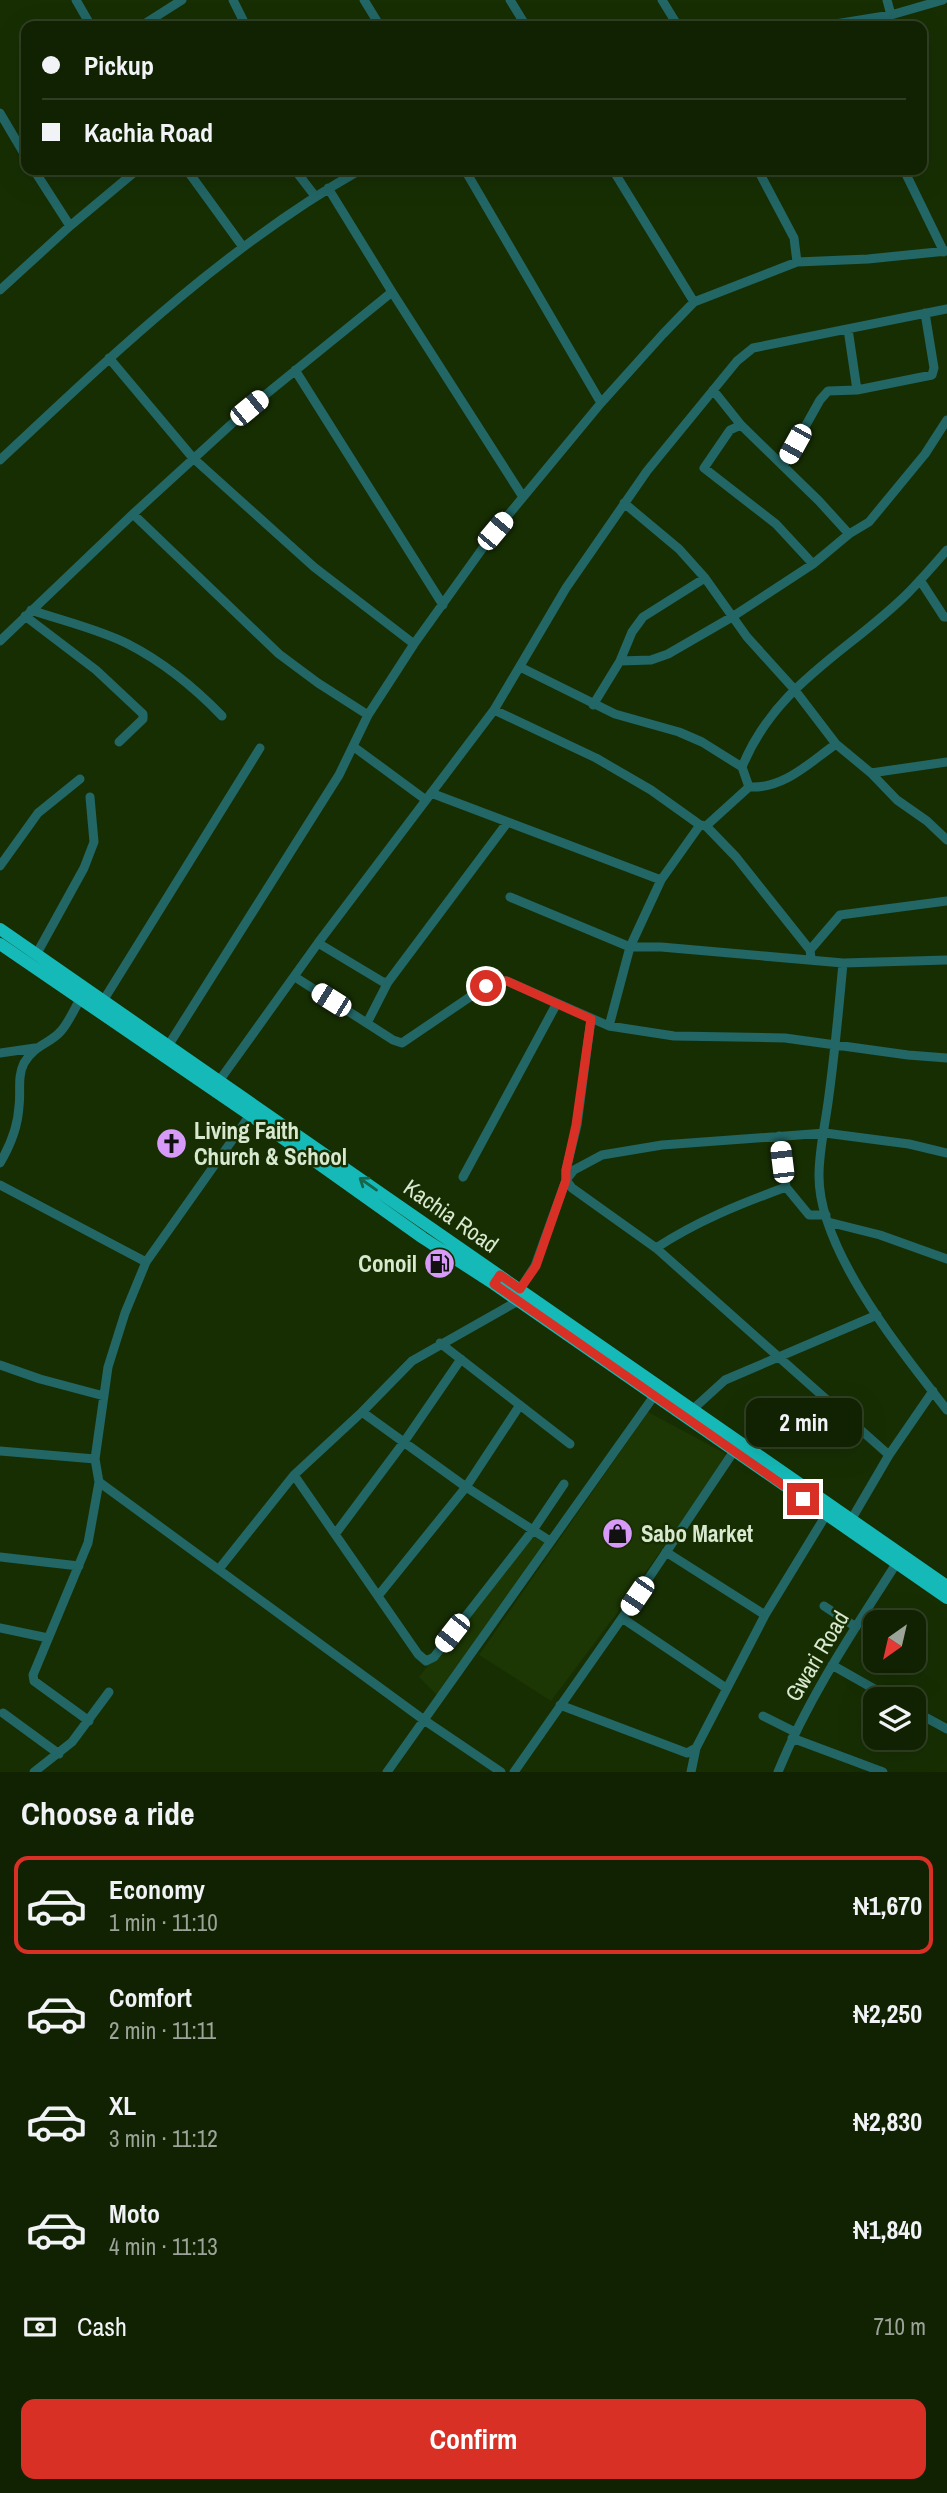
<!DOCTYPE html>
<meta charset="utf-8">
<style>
:root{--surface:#112202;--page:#1e2f11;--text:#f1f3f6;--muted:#9ca499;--line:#303f24;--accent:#d93025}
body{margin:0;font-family:"Archivo Narrow",sans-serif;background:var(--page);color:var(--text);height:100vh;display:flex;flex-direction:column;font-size:26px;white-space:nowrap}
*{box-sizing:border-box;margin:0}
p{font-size:23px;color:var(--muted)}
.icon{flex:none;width:38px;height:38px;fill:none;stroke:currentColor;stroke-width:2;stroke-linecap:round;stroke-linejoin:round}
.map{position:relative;height:1772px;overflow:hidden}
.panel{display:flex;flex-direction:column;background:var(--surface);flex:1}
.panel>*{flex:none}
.top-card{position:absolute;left:21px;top:21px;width:906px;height:154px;border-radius:14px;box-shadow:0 7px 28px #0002,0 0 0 2px var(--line);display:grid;align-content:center;height:154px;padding:0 21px;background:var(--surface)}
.needle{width:46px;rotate:214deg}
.controls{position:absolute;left:863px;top:1610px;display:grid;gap:14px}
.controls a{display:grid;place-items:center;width:63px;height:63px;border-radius:14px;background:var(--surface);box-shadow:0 7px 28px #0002,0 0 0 2px var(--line);font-size:35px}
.end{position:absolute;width:32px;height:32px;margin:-16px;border:9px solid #d93025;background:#fff;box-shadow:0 0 0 4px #fff}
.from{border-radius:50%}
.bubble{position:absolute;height:49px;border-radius:14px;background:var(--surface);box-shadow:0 7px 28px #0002,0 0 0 2px var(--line);font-size:23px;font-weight:700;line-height:49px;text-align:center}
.car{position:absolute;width:21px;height:42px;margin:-21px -10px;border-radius:9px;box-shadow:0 0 5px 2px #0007;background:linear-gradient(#fff 24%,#345 0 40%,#fff 0 76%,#345 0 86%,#fff 0)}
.top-card b{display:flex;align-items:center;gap:24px;height:66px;font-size:26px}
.top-card b+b{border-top:2px solid var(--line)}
.top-card i{width:18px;height:18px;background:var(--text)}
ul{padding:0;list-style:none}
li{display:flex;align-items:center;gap:21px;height:98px;margin:0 14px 10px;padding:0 7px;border:4px solid transparent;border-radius:14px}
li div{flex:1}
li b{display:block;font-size:26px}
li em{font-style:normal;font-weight:700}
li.current{border-color:var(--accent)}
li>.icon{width:63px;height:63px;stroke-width:1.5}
h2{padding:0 21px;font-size:32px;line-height:84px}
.pay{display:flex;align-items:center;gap:18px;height:77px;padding:0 21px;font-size:26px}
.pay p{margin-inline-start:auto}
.primary-button{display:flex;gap:14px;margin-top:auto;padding:14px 21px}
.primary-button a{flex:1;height:80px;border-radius:14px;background:var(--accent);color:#fff;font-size:28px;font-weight:700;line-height:80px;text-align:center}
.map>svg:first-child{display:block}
.built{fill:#1c3704}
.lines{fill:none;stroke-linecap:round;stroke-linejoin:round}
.minor{stroke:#226665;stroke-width:9}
.highway{stroke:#15b9b7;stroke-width:12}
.oneway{stroke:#16664b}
.route{stroke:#d93025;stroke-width:9}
.labels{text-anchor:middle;stroke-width:5;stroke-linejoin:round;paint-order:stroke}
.poi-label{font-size:23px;font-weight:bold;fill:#d9e9d0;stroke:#172e03;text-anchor:start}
.street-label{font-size:23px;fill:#d9e9d0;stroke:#172e03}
</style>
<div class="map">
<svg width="947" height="1772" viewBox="0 0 947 1772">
<rect width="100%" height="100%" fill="#172e03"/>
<!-- built -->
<path class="built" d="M648 1412 728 1455 617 1613 551 1701 479 1655Z
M534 1532 547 1541 439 1697 419 1677Z"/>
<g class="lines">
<!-- minor -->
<path class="minor" d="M76 0 91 26
M233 0 246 26
M364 0 380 26
M510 0 526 26
M662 0 678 26
M887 0 891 15
M141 26 182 0
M823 26 891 15 943 0
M0 113 26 157
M34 170 70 226 137 170
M187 170 243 247
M295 170 315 196
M465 170 601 403
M613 170 694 302
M758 170 794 238 797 262
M904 170 944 252
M328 188 392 292 523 497
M0 290 70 226
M848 329 857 390
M109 358 193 458 314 567 414 644
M295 370 443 605
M713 390 741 425 819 501 849 534
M741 425 730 430 704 468 776 524 813 564
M0 460C112 355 226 246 360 170
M783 466 820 400 828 391 857 390 932 375 934 368 925 313
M624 503 679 549 705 578 747 637 794 689 836 744 871 773 897 800 927 821 947 840
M133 514 279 654 318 683 368 715
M920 580 944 617H947
M31 610C63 621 98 629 128 644 165 663 194 687 222 716
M25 616 96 670 143 714V719L119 742
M0 641 133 514 249 408 392 292
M620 661 651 660 668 654 732 617 813 564 849 534 869 522 925 454 947 420
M520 667 615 714 679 732 702 742 742 767
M593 705 620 661 632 632 643 617 705 578
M494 710 596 758 651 790 700 825 706 826 749 787C784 789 809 763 836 744
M354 747 426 800
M871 773 947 762
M749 787 742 767C776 684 847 653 907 594 921 580 934 565 947 550
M431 793 661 880
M706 826 736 857 810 950 811 958
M0 866 38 813 80 779
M510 897 630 947H661L843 963 947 960
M318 943 383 982H388L507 823
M810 950 840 915 947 901
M36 955 84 868 94 842 90 797
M843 963C839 1007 835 1051 829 1095 826 1121 819 1149 819 1175 818 1250 902 1352 947 1410
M295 977 393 1040 402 1043 486 986 496 981H507L609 1026 674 1036 785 1038 908 1055 947 1058
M103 1001 260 748
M367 1023 388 982
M609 1026 630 947 661 880 700 825
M168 1046 339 775 368 715 414 644 495 531 601 403 663 334 694 302 797 262 868 259 947 251
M0 1053 35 1048
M219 1081 318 943 494 710 566 588 647 471 737 361 753 348 947 309
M250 1115 146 1262 125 1313 108 1367 95 1459 99 1482 424 1720 501 1772
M0 1163C10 1146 18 1127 19 1106 21 1091 17 1077 24 1063 35 1044 50 1044 61 1031 69 1022 74 1009 81 998
M463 1177 557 1003
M0 1185 146 1262
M786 1187 809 1215H826
M828 1222 880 1235 947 1259
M656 1248C697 1221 740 1204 786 1187L779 1136
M520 1289 535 1266 566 1180V1170L577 1125 591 1019
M440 1343 570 1444
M0 1365 40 1379 104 1396
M692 1410 725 1380 877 1315
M362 1412 466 1487 550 1541
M0 1451 95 1459
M889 1455 656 1248 572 1188 566 1180 574 1170 602 1155 662 1145 825 1133 909 1144 947 1153
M294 1475 418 1654 426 1661 434 1657 533 1530 564 1484
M851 1520 889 1455 933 1391
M336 1533 404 1442 461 1359
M666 1552 765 1615
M0 1557 79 1566
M219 1569 294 1475 362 1412 412 1361 518 1301
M378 1596 466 1487 520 1405
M824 1606 856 1627
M622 1618 726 1688
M0 1628 48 1638
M832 1665 892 1699
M560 1705 687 1753 696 1748 765 1615 826 1515
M914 1711 947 1729
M3 1713 59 1754
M763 1716 795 1732
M89 1721 34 1681 33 1675 88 1543 99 1482
M792 1738 883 1772
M34 1772 72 1742 109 1692
M387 1772 654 1396
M514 1772 622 1618 734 1451
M691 1772 696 1748
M778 1772C808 1698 853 1631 896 1564"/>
<!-- highway -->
<path class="highway" d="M0 929 947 1586
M0 944 250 1115 423 1238 494 1284 947 1598"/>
</g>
<!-- one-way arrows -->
<defs><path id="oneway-shaft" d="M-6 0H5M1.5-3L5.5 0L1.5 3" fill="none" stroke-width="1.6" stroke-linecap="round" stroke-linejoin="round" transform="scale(1.75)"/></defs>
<use class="oneway" href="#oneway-shaft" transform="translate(368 1184) rotate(-145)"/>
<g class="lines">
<!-- route -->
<path class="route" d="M486 986 496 981H507L591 1019 576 1125 566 1170V1180L536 1266 520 1289 500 1275 494 1284 803 1499"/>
</g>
<!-- icons -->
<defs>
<symbol id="church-disc" viewBox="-11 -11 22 22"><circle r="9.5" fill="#d89af8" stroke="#172e03"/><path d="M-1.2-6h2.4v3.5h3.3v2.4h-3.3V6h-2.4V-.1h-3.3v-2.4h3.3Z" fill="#111"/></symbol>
<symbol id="fuel-disc" viewBox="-11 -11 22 22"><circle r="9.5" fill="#d89af8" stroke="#172e03"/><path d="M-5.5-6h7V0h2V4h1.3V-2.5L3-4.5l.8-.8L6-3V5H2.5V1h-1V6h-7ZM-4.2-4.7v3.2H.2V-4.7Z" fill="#111"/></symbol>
<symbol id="shop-disc" viewBox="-11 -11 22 22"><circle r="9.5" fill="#d89af8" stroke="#172e03"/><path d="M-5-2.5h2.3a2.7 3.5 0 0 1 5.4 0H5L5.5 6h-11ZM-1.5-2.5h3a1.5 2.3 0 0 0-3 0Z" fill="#111"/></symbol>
</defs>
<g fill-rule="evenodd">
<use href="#church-disc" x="154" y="1126" width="35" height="35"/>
<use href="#fuel-disc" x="422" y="1246" width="35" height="35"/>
<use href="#shop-disc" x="600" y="1516" width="35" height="35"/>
</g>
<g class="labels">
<!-- poi labels -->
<g class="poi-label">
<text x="194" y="1139">Living Faith<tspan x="194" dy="26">Church &amp; School</tspan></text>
<text x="417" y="1272" text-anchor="end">Conoil</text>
<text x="641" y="1542">Sabo Market</text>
</g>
<!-- street labels -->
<g class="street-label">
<text transform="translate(451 1216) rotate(35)" y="8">Kachia Road</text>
<text transform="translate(817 1656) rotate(-59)" y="8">Gwari Road</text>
</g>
</g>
</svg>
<div class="controls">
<a><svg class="needle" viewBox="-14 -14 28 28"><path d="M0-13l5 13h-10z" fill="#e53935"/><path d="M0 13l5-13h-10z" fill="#9ca499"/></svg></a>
<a><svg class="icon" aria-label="layers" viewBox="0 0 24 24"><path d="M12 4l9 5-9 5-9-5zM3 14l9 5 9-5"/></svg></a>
</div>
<i class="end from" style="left:486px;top:986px"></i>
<i class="end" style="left:803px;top:1499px"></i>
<div class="bubble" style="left:746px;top:1398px;width:116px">2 min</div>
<i class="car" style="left:249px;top:408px;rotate:51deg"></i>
<i class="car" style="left:795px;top:444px;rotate:209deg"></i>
<i class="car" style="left:495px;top:531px;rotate:40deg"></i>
<i class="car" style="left:331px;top:1000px;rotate:302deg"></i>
<i class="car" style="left:782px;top:1162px;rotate:353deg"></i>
<i class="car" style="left:637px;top:1596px;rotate:214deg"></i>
<i class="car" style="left:452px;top:1633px;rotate:218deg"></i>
<div class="top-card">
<b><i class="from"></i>Pickup</b>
<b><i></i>Kachia Road</b>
</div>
</div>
<section class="panel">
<h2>Choose a ride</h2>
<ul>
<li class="current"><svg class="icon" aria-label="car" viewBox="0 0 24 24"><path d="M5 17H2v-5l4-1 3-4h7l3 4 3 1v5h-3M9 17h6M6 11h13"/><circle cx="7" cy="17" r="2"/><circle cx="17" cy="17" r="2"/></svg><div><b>Economy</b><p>1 min · 11:10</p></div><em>₦1,670</em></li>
<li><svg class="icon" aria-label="car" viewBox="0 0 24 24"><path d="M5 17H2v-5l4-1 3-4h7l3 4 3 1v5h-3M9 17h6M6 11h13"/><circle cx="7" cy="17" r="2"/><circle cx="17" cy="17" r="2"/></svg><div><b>Comfort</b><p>2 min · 11:11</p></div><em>₦2,250</em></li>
<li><svg class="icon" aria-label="car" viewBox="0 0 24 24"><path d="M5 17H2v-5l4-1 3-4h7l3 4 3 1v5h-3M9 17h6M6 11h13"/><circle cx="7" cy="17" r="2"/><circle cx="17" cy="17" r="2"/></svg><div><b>XL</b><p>3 min · 11:12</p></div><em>₦2,830</em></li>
<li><svg class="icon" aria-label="car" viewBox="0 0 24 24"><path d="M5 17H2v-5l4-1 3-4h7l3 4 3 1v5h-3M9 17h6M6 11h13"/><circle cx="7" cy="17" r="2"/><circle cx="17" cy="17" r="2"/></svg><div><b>Moto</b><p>4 min · 11:13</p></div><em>₦1,840</em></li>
</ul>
<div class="pay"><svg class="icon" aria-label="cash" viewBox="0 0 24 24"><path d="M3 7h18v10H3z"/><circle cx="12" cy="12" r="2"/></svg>Cash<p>710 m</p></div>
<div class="primary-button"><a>Confirm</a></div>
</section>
